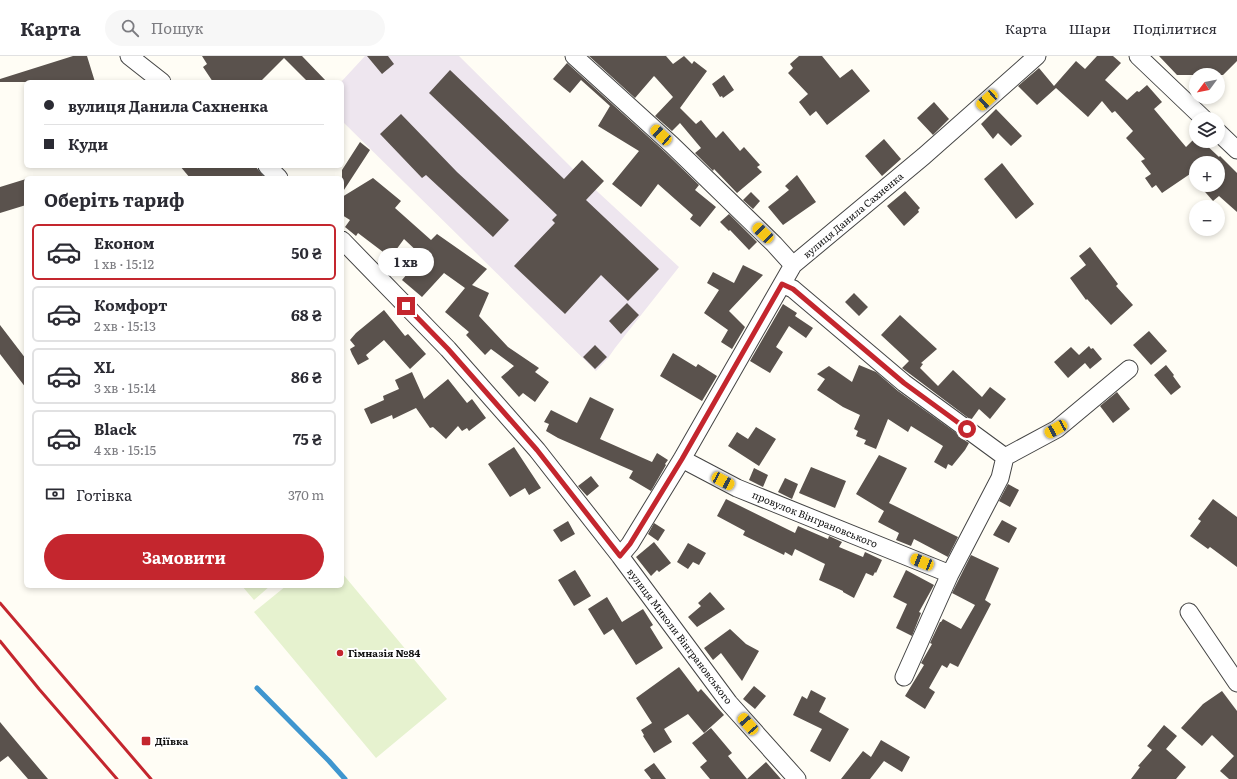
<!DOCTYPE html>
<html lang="uk">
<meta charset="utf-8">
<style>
:root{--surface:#fff;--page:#f7f7f7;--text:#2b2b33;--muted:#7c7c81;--line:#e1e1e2;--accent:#c4262e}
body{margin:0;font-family:Literata,serif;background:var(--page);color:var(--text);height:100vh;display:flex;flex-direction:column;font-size:15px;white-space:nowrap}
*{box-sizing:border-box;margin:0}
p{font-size:13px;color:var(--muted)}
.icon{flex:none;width:22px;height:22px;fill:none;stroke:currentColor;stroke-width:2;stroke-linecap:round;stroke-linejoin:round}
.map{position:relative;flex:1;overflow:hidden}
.details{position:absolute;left:24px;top:120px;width:320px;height:412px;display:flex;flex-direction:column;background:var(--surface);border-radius:6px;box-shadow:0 2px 6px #0003}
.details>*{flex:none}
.hud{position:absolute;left:24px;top:24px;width:320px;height:88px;border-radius:6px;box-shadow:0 2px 6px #0003;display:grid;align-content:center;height:88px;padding:0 20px;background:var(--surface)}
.needle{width:26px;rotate:238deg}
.buttons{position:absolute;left:1189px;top:12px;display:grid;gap:8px}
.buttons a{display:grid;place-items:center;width:36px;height:36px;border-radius:50%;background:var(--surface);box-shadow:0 2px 6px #0003;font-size:20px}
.end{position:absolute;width:18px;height:18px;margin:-9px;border:5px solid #c4262e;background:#fff;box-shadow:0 0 0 2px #fff}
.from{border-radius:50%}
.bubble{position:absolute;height:28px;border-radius:14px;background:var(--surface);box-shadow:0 2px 6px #0003;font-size:13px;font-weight:700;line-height:28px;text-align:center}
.car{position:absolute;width:12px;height:24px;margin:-12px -6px;border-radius:5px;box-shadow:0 0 3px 1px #0007;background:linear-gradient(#f5c518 24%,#345 0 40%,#f5c518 0 76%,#345 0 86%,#f5c518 0)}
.hud b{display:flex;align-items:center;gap:14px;height:38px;font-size:15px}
.hud b+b{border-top:1px solid var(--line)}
.hud i{width:10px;height:10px;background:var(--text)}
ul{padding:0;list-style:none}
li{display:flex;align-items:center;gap:12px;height:56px;margin:0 8px 6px;padding:0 12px;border:2px solid var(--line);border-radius:6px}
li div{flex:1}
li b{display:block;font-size:15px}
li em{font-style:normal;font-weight:700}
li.active{border-color:var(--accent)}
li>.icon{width:36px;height:36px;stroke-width:1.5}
h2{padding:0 20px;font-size:18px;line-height:48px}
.pay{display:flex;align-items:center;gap:10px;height:44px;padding:0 20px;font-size:15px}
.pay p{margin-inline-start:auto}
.button{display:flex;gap:8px;margin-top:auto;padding:8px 20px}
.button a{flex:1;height:46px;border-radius:24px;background:var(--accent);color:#fff;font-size:16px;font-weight:700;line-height:46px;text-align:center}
header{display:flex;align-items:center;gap:24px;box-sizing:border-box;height:56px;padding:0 20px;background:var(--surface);border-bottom:1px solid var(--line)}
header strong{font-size:19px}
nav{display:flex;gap:22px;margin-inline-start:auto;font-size:14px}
.search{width:280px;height:36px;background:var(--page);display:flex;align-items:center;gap:10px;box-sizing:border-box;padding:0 14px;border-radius:22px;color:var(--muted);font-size:15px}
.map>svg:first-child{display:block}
.industrial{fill:#eee6ef}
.pitch{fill:#e6f2cf}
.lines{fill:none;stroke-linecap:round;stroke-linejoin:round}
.stream{stroke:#3f96cf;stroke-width:5}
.building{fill:#5a524d}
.minor-casing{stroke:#444;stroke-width:19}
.minor{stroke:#fff;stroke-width:17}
.rail{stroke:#c4262e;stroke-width:3}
.route{stroke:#c4262e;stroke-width:5}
.poi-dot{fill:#c4262e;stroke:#fff;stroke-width:1.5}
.labels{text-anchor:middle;stroke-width:4;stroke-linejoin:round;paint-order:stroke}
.street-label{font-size:10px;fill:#111;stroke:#fff}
.poi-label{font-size:10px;font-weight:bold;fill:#111;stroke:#fff;text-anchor:start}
</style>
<header>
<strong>Карта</strong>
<div class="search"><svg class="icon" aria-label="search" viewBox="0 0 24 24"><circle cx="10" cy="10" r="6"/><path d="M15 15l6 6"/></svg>Пошук</div>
<nav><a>Карта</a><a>Шари</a><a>Поділитися</a></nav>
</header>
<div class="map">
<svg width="1237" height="723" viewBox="0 0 1237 723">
<rect width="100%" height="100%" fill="#fffdf5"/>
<!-- industrial -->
<path class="industrial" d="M365 0H459L573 113 679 211 615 292 608 302 596 315 342 65V26H341Z"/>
<!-- pitch -->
<path class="pitch" d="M342 517 447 643 376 702 254 556 286 530H342Z
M242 530H270L254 544Z"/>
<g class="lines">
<!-- stream -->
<path class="stream" d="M257 632 329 705 345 723"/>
</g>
<!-- building -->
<path class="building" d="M73 0H87L95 26H0V23Z
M202 0H302L327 26H308L284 2 260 26H213L203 11 207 8Z
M367 0H388L394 8 382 18Z
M589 0H666L673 8 684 0 692 8 694 5 707 15 680 52 696 68 701 64 716 82 723 75 740 95 744 91 760 109 757 111 762 116 737 137 714 113 713 115 695 97 701 92 680 67 672 75 655 60 673 41 656 22 654 20 635 42Z
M799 0H822L840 22 852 13 870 35 827 69 816 55 810 60 799 46 808 38 788 17 793 12 790 8Z
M1097 0H1113L1121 7 1105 24 1127 44 1137 35 1139 36 1147 29 1162 46 1154 53 1186 91 1196 81V85H1202L1219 101 1220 100 1237 117V156L1219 140 1213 145 1199 129H1218V107H1196V125L1190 118 1162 137 1156 129 1152 132 1145 122 1151 118 1141 105 1145 103 1126 82 1133 75 1115 55 1112 57 1102 45 1088 61 1056 32 1037 49 1018 30 1039 12 1054 30 1076 5 1085 13Z
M1159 0H1237V5L1223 19H1177Z
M567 7 665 96 699 129 695 134 716 151 700 171 690 163 693 159 658 128 641 151 612 128 639 95 598 70 610 50 581 24 570 37 553 23Z
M450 14 564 123 582 104 604 125 586 144 659 213 628 245 601 219 565 258 514 210 555 167 552 164 557 159 429 37Z
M724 19 734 34 723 42 722 40 720 41 712 28Z
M934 46 949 63 933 79 917 62Z
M996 53 1022 80 1011 90 998 77 993 83 981 68Z
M401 58 457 116 509 164 493 181 426 119 422 122 380 78Z
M884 83 901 103 882 120 865 100Z
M360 86 370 94 342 137V114Z
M1002 107 1034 148 1016 163 984 123Z
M180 110H255L265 122H190Z
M797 119 816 146 783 169 768 151 789 134 785 130Z
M373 122 401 145 395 152 431 184 437 178 487 213 472 229 489 237 479 260 508 291 539 312 535 316 549 326 535 346 523 337 519 341 501 321 514 310 491 293 485 299 466 279 469 276 445 256 465 232 444 217 422 241 402 224 422 200 404 183 396 194 393 192 387 199 358 177 356 180 345 171 350 164 342 159V141Z
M26 123V149L0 157V131Z
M905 135 920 152 918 154 919 156 904 170 887 150Z
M751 136 760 145 753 153 743 144Z
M729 158 757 186 749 194 730 174 729 175 720 166Z
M1090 191 1118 228 1116 230 1133 249 1111 269 1087 243 1086 244 1070 222 1086 209 1079 200Z
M743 209 763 219 729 255 745 271 732 293 721 286 728 274 704 257 719 234 707 227 713 216 734 227Z
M854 237 868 251 859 260 845 246Z
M627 247 639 259 621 278 609 265Z
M783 248 797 257 795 260 813 272 806 282 789 270 776 291 783 296 770 317 750 305Z
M384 254 405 280 408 278 426 298 410 313 384 284 366 299 369 303 358 309 352 298 350 293 355 290 350 284 356 277Z
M900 259 937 293 921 307 923 308 920 312 938 330 953 314 982 341 990 331 1006 343 990 363 979 353 971 364 902 312 909 305 881 279Z
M0 269 26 303V332L0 298Z
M1149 275 1167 295 1151 309 1133 289Z
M595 289 607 301 595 313 583 301Z
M1089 290 1091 293 1093 292 1102 303 1090 313 1085 307 1068 322 1054 306 1071 291 1079 299Z
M673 297 696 311 698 308 717 320 702 345 660 320Z
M859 309 876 316 898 335 959 379 958 380 969 387 965 394 952 410 948 408 946 413 934 406 943 390 911 370 908 376 888 363 876 393 864 388 866 384 856 380 858 375 854 373 860 359 843 351 817 334 825 323 817 318 829 310 852 326Z
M1166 309 1174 319 1173 320 1181 331 1171 339 1154 319Z
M412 316 424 343 448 323 467 347 472 343 486 362 469 375 467 372 462 375 458 370 446 383 433 371 430 372 416 352 393 363 392 359 371 368 364 353 384 344 383 340 399 333 395 324Z
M1117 336 1130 353 1113 367 1100 350Z
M590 341 614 353 600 383 652 406 657 397 668 404 665 408 666 409 651 435 629 422 633 415 558 382 546 375 549 368 544 366 551 354 577 367Z
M756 371 776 383 759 410 728 390 737 376 748 383Z
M514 391 541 432 529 439 525 432 510 441 488 408Z
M879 399 907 412 889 447 958 481 948 501 914 483 911 490 896 484 899 477 878 466 884 455 856 438Z
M811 411 846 425 835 452 799 437Z
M754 412 768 419 763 431 749 424Z
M591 420 599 430 587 440 578 430Z
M785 422 798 428 792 443 778 436Z
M1008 428 1019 434 1010 451 999 445Z
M726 443 795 477 798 470 828 483 829 480 842 486 839 491 863 501 865 496 882 504 876 517 875 516 873 520 866 517 854 542 843 536V535L819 524 825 508 795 493 792 500 785 496 784 499 743 479 745 475 717 460Z
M1213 443 1237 461V511L1210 491 1208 493 1190 480 1201 465 1198 463Z
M1002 464 1017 472 1009 487 993 479Z
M568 465 575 478 561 486 553 474Z
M654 467 665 474 658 485 648 478Z
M654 486 671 507 659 516 657 514 651 520 636 501Z
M688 487 706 497 699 509 693 506 688 513 677 506Z
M971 499 999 512 985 544 991 548 958 611 950 607 947 612 942 609 929 632 935 636 925 653 905 640 924 609 921 607 932 588 930 587 940 566H941L943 563 961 573 975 549 952 537Z
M575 514 591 540 574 550 558 524Z
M906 514 934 529 919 556 921 557 912 580 896 572 907 548 893 541Z
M710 536 725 553 697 571 688 561 701 550 698 547Z
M607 541 622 566 643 553 653 569 650 571 663 592 636 609 613 573 604 579 588 553Z
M730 573 746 588 759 595 742 625 721 597 713 604 704 592Z
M679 611 698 636 701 633 724 659 704 677 688 658 664 673 672 686 654 697 643 680 644 679 641 674 652 667 636 642Z
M754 630 766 640 755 653 743 643Z
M811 634 826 642 819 656 849 673 830 706 810 695 822 673 793 659 802 640 807 643Z
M1222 635 1237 655V723H1229L1220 715 1234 700 1212 679 1202 690 1181 672 1203 648Z
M0 666 20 690 48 723H28L8 700 0 706Z
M1164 669 1177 680 1166 693 1186 711 1176 723H1131L1140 711 1138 710 1152 694 1147 690Z
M711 672 732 697 728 700 747 723H710L700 711 707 705 692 687Z
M881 684 910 701 902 716 884 705 870 723H841L863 695 871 701Z
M766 706 781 723H747Z
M654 707 666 723H651L644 714Z"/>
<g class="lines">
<defs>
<path id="minor" d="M129 0 162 26
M574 0 672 89 774 188 793 209
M1138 0 1204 63
M1218 76 1237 94
M267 110 279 122
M342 184 448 293 537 394 620 500 729 647 797 723
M782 228 793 233 806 244 904 327 1005 401 1057 373 1129 313
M682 403 737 432 950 518 1000 422 1005 401
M620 500 630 488 682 403 793 209 924 100 1037 0
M1189 556 1237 627
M904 621 950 518"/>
</defs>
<!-- minor casing -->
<use href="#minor" class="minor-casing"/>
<!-- minor -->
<use href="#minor" class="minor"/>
<!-- rail -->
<path class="rail" d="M0 547 151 723
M0 585 39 633 117 723"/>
</g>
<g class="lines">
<!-- route -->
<path class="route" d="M406 250 448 293 537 394 620 500 630 488 682 403 782 228 793 233 904 327 967 373"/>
</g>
<!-- markers -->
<g class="poi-dot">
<circle cx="340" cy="597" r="4"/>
<rect x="141" y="680" width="10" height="10" rx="2"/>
</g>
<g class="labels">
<!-- street labels -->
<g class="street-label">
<text transform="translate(853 159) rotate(-40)" y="4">вулиця Данила Сахненка</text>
<text transform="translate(815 463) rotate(22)" y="4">провулок Вінграновського</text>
<text transform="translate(680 580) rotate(53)" y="4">вулиця Миколи Вінграновського</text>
</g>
<!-- poi labels -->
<g class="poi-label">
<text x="348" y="601">Гімназія №84</text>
<text x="155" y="689">Діївка</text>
</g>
</g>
</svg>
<div class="buttons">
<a><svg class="needle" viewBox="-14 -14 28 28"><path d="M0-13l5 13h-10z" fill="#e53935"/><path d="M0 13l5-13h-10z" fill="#7c7c81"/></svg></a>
<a><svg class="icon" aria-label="layers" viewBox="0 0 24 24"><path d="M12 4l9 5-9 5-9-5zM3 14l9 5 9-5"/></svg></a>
<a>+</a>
<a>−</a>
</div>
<i class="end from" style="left:967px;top:373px"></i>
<i class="end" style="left:406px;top:250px"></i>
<div class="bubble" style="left:378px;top:192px;width:56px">1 хв</div>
<i class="car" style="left:987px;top:44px;rotate:228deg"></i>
<i class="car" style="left:661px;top:79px;rotate:312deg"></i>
<i class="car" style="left:763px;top:177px;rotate:314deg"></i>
<i class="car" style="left:1056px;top:373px;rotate:241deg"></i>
<i class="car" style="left:723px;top:425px;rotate:118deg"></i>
<i class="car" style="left:922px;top:506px;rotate:292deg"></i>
<i class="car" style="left:748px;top:668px;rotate:319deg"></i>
<div class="hud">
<b><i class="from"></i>вулиця Данила Сахненка</b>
<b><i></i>Куди</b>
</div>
<section class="details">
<h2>Оберіть тариф</h2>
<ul>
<li class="active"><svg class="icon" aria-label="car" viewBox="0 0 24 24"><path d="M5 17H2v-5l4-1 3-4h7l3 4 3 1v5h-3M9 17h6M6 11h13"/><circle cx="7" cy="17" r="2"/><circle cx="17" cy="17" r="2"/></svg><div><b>Економ</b><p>1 хв · 15:12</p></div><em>50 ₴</em></li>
<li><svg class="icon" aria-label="car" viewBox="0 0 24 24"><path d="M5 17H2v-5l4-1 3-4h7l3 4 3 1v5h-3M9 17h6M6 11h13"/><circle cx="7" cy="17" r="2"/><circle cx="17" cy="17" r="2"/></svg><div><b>Комфорт</b><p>2 хв · 15:13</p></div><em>68 ₴</em></li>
<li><svg class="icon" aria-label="car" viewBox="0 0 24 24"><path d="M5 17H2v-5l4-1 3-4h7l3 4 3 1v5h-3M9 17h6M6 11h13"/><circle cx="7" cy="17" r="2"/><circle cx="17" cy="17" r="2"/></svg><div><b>XL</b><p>3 хв · 15:14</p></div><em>86 ₴</em></li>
<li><svg class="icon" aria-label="car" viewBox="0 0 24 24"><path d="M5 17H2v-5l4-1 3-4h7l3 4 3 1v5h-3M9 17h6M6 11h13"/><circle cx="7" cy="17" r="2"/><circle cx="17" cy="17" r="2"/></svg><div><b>Black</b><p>4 хв · 15:15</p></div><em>75 ₴</em></li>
</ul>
<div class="pay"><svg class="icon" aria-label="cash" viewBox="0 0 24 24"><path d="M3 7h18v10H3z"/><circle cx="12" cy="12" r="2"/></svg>Готівка<p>370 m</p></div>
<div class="button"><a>Замовити</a></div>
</section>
</div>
